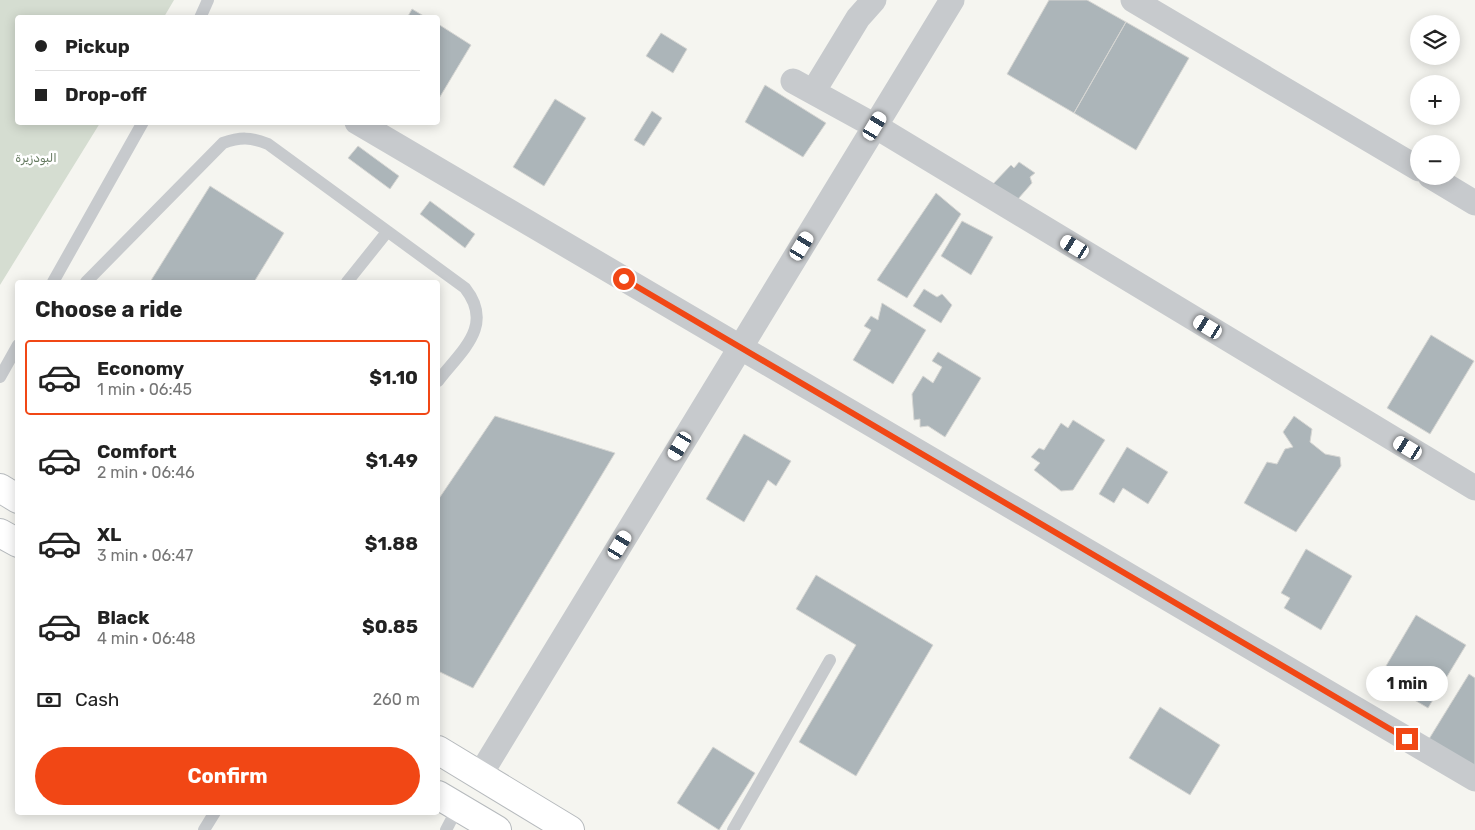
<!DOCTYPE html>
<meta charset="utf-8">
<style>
:root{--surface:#fff;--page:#f6f6f6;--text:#222;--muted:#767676;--line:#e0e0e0;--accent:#f14715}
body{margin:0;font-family:Rubik,Cairo,sans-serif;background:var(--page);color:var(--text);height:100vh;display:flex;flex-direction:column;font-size:19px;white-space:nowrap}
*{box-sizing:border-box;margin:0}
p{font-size:16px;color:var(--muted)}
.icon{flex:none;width:28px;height:28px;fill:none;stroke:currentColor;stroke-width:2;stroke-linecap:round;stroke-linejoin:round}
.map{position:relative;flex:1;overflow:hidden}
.details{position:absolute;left:15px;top:280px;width:425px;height:535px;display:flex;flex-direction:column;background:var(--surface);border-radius:5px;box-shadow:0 2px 12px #0003}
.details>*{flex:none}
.top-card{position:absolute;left:15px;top:15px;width:425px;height:110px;border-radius:5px;box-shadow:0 2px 12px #0003;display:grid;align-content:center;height:110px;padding:0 20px;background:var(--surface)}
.controls{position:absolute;left:1410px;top:15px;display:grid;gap:10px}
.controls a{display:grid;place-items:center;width:50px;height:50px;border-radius:50%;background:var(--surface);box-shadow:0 2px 12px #0003;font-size:25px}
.end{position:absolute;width:22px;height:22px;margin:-11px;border:6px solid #f14715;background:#fff;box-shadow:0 0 0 2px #fff}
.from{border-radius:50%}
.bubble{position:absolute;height:35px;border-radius:18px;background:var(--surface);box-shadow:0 2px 12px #0003;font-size:16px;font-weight:700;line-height:35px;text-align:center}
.car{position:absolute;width:15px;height:30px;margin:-15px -8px;border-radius:6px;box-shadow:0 0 4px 1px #0007;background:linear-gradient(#fff 24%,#345 0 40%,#fff 0 76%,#345 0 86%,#fff 0)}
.top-card b{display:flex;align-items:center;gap:18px;height:48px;font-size:19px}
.top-card b+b{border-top:1px solid var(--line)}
.top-card i{width:12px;height:12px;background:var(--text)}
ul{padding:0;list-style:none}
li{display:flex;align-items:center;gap:15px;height:75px;margin:0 10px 8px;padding:0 10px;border:2px solid transparent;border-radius:5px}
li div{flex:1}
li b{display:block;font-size:19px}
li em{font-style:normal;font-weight:700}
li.selected{border-color:var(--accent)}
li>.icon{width:45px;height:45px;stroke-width:1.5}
h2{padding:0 20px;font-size:22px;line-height:60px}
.pay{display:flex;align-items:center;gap:12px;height:55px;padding:0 20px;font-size:19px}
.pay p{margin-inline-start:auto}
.primary-button{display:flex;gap:10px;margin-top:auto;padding:10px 20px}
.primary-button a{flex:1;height:58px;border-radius:30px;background:var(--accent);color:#fff;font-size:20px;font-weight:700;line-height:58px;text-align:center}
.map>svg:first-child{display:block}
.green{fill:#d5ddd1}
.building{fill:#acb5b9;stroke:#d6d6d3}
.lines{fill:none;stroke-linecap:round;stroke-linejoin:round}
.highway-casing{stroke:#b6babd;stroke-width:30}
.lane{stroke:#c7cacd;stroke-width:12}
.street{stroke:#c7cacd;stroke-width:25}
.highway{stroke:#fff;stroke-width:28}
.route{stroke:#f14715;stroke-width:6}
.labels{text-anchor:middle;stroke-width:5;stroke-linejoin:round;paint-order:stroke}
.park-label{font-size:12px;fill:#667b61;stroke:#fff}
</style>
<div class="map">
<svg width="1475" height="830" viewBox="0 0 1475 830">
<rect width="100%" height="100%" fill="#f5f5f0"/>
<!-- green -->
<path class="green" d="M0 0H174L164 17 18 18V122L100 123 0 285Z"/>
<!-- building -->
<path class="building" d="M1049 0H1087L1126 22 1074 113 1007 74Z
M412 9 427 18H407Z
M1126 22 1189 58 1136 150 1074 113Z
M438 24 471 45 438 100Z
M661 33 687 49 673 73 646 56Z
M765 85 826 123 803 157 745 122Z
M555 99 586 118 544 186 513 167Z
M652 111 662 118 644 146 634 140Z
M358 146 399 176 390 189 348 158Z
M1019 162 1035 173 1030 177 1032 183 1018 199 992 185 1011 165 1014 168Z
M210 186 284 233 254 282H150Z
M936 193 961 214 907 298 877 280Z
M430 201 475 234 465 248 420 214Z
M962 221 993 237 971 275 941 256Z
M924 289 937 297 942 294 952 305 941 323 913 306Z
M882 303 926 330 893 384 853 360 871 330 864 326 871 316 878 320Z
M1431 335 1474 361 1430 434 1387 408Z
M938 352 981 378 945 437 928 426 920 427V419L914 420 912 394 923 376 933 383 942 367 932 361Z
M495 416 615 453 473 688 438 671V500Z
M1294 416 1312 429 1310 442 1325 454 1340 457 1341 466 1296 532 1244 503 1267 462 1277 464 1285 449 1293 447 1283 432Z
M1073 420 1105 440 1073 490 1061 491 1034 470 1040 463 1031 457 1039 448 1044 450 1061 423 1068 428Z
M744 434 791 461 776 486 768 480 744 522 706 499Z
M1127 447 1168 472 1148 504 1123 488 1114 503 1099 494Z
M1306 549 1352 576 1321 630 1284 608 1290 598 1281 593Z
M816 575 933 645 856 776 799 742 856 645 796 609Z
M1416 615 1466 645 1428 708 1406 695 1409 691 1394 682 1399 673 1386 666Z
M1469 674 1475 678V767L1429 739Z
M1160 707 1220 745 1190 795 1129 758Z
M713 747 755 773 719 830 677 803Z"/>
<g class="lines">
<defs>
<path id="highway" d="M0 488 18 499
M0 533 18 543
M438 750 570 830
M438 795 497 830"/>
</defs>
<!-- highway casing -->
<use href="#highway" class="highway-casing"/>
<!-- lane -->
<path class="lane" d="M200 18 208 0
M53 282 143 122
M86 282 223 143C240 137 251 137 268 144L465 288C495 326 461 351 438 381
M347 282 387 232
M0 377 18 345
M204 830 215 812
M446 830 458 807
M733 830 830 660"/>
<!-- street -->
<path class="street" d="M1133 0 1419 169
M793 81 875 126 1475 488
M813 92 858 18 874 0
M357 122 1475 779
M1430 176 1475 203
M480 775 952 0"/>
<!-- highway -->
<use href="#highway" class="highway"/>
</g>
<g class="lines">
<!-- route -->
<path class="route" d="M624 279 1407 739"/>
</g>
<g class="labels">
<!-- park labels -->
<g class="park-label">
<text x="36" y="162">البودزيرة</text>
</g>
</g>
</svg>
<div class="controls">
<a><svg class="icon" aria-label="layers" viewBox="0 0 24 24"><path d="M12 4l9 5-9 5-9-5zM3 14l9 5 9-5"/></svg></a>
<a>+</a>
<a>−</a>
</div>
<i class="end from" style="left:624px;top:279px"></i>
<i class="end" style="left:1407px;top:739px"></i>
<div class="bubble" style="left:1366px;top:666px;width:82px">1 min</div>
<i class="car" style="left:875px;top:126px;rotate:31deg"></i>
<i class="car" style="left:802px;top:246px;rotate:31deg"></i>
<i class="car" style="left:1075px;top:247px;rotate:301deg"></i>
<i class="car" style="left:1208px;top:327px;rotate:301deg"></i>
<i class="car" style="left:680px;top:446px;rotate:211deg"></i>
<i class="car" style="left:1408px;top:448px;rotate:301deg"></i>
<i class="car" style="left:620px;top:545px;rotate:31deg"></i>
<div class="top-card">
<b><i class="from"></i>Pickup</b>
<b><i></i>Drop-off</b>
</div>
<section class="details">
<h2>Choose a ride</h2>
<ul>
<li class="selected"><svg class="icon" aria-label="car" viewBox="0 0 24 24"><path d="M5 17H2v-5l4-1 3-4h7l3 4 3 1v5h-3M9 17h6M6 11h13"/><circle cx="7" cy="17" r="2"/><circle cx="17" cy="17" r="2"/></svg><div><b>Economy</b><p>1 min · 06:45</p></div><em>$1.10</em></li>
<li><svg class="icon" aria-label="car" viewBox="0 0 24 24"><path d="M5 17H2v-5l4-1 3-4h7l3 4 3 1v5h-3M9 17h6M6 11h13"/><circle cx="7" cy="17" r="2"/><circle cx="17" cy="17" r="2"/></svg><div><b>Comfort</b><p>2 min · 06:46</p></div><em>$1.49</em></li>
<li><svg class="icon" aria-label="car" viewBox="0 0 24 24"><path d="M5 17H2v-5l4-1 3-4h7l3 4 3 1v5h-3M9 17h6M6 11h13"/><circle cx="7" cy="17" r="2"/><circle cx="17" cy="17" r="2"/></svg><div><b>XL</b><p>3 min · 06:47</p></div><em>$1.88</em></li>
<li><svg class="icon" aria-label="car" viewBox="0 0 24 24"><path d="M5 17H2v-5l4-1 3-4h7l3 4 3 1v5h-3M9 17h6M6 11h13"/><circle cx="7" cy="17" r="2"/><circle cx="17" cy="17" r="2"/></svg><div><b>Black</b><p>4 min · 06:48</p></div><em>$0.85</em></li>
</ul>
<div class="pay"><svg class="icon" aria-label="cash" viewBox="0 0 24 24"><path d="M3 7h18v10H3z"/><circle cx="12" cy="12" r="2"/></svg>Cash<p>260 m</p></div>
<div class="primary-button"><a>Confirm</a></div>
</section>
</div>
